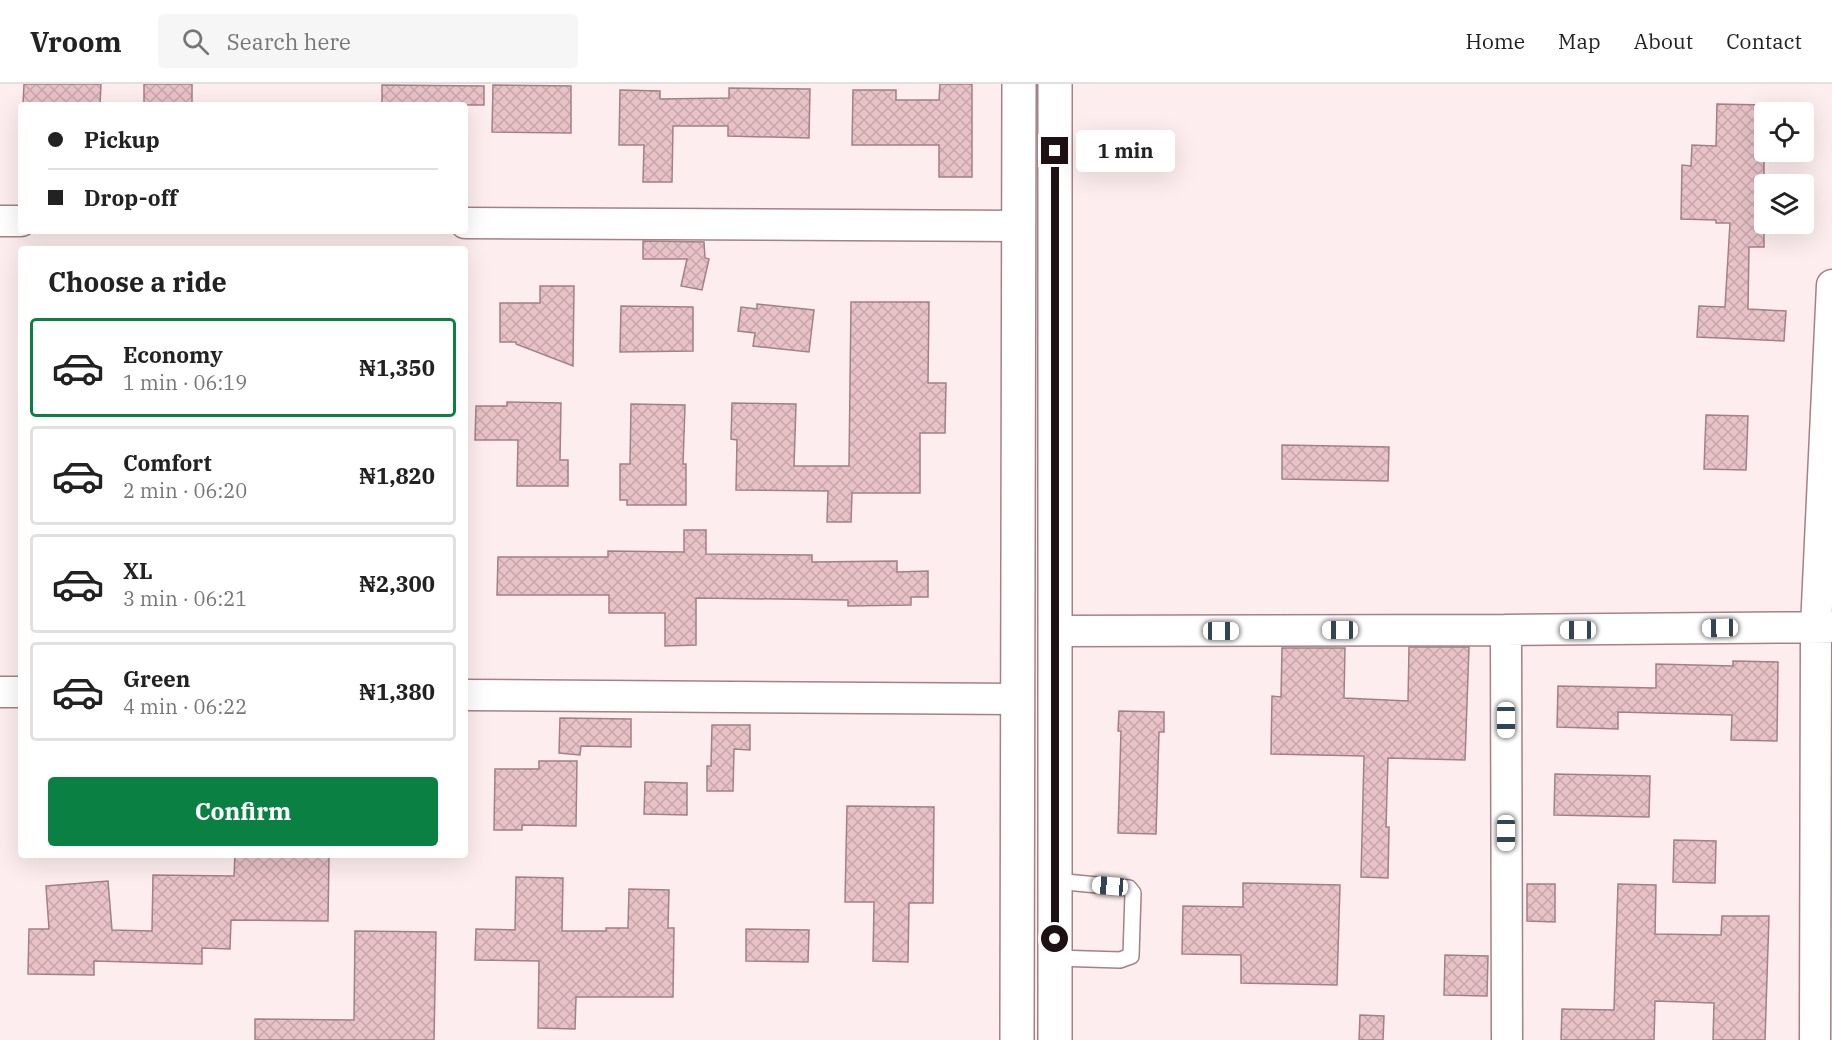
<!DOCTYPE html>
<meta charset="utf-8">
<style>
:root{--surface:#fff;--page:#f6f6f6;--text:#222;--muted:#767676;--line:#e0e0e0;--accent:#0b8043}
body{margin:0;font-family:"IBM Plex Serif",serif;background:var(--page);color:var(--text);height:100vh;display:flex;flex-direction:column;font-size:22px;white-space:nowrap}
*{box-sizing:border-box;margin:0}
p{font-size:20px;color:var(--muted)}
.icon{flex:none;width:33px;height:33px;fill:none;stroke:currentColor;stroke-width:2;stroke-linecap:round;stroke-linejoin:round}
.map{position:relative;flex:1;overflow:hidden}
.side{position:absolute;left:18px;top:162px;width:450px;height:612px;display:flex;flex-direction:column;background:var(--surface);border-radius:6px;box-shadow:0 6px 24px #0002}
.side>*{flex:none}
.top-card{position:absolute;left:18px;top:18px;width:450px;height:132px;border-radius:6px;box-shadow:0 6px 24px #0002;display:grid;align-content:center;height:132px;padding:0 30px;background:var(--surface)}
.fabs{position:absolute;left:1754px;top:18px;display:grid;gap:12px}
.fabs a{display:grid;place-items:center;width:60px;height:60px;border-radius:6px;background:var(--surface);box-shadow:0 6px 24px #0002;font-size:30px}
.end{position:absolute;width:27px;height:27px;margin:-14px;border:8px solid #1e1113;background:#fff;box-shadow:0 0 0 3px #fff}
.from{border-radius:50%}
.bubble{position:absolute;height:42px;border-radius:6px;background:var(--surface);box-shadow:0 6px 24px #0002;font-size:20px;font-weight:700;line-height:42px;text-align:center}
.car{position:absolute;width:18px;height:36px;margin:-18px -9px;border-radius:8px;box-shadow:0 0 4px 2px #0007;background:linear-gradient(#fff 24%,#345 0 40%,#fff 0 76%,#345 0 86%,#fff 0)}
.top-card b{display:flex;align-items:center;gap:21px;height:57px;font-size:22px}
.top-card b+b{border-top:2px solid var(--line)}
.top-card i{width:15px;height:15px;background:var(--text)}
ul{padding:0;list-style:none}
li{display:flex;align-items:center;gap:18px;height:99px;margin:0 12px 9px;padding:0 18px;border:3px solid var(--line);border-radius:6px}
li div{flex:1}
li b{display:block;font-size:22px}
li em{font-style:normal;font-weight:700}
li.active{border-color:var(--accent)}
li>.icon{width:54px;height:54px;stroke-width:1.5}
h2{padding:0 30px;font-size:27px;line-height:72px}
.button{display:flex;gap:12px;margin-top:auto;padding:12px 30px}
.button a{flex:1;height:69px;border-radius:6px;background:var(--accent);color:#fff;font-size:24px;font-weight:700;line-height:69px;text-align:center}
header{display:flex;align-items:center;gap:36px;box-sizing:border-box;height:84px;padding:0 30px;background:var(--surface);border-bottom:2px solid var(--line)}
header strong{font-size:28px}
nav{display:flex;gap:33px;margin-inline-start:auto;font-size:21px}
.search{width:420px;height:54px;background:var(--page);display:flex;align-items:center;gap:15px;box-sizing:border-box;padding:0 21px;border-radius:6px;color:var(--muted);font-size:22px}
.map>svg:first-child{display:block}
.building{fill:url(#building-cross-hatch);stroke:#a38085;stroke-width:1.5}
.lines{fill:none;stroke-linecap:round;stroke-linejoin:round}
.service-casing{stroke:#a48186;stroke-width:18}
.minor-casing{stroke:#a48186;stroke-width:33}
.primary-casing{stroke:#a48186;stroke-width:36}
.service{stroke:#fff;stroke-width:15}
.minor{stroke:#fff;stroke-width:30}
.primary{stroke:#fff;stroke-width:33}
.route{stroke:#1e1113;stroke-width:8}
</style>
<header>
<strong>Vroom</strong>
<div class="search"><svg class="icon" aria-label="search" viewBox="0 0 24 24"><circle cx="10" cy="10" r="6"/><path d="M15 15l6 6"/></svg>Search here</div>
<nav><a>Home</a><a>Map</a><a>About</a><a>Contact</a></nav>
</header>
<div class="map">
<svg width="1832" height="956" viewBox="0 0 1832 956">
<defs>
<pattern id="building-cross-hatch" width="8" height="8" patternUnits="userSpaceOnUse" patternTransform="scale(1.5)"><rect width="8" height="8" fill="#e8c2c7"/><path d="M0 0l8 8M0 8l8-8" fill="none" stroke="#c7a6aa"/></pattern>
</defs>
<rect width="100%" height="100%" fill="#fdedef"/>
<!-- building -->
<path class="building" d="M24 0H101L100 21H23Z
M144 0H192V21H144Z
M940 0H972V93H939V61H852L853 6H896V16H939Z
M382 1 484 2V21H382Z
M493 1 571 2V49L492 48Z
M729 4 810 5 809 54 728 52V42H673L672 98H643L644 61H619L620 6 660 7V15L729 14Z
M1717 20 1764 21V163H1749L1748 225 1786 227 1784 257 1697 253 1699 222 1725 223 1730 139H1716V136L1681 135 1682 81 1691 82 1692 61 1716 62Z
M643 157 704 158 705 174 709 175 702 206 681 202 687 175H643Z
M540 202H574L573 282 516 260V258H500V219H540Z
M851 218H929L928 299H946L945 349H920V409H852L851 438H827L828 407 736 406 737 356 731 355 732 319 796 320 794 382H849Z
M757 220 814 226 809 268 753 262 755 249 738 247 741 223 757 225Z
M621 222 693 223V267L620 268Z
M507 318 561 319 560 376H568V402H517L518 356H475L476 322H507Z
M631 320 685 321 683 380H686V421H627V416H620V380H630Z
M1706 331 1748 332 1746 386 1704 385Z
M1282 361 1389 363 1388 397 1282 395Z
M684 446H706V470L812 471V478L897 477V488L928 487V513H911V521L848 522V516L696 514V561L665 562V529H609V511H497L498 473H608V467L684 468Z
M1409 563H1469L1465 676 1388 674 1386 743H1389L1388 794 1361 793 1364 672 1271 670 1272 612 1281 613 1282 564H1345L1344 614 1408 617Z
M1733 577 1778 578 1777 657 1731 656 1732 631 1618 628V645L1557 643 1558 602 1656 604V580L1733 582Z
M1119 627 1164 628V648H1159L1156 750 1118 749 1121 647H1118Z
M560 634 631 635V663L581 662 580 671 559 669Z
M712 641H750V666L734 665 733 707H707V682H711Z
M539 677H577L576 742 522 741V746H494L495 685H539Z
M1555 690 1650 692 1649 733 1554 731Z
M645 698 687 699V731L644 730Z
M847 722 934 723 933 819H909L908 878 873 877 874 818H845Z
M1674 756 1716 757 1715 799 1673 798Z
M235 771H329L328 837 231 836 230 865 202 864V880L94 877V891L28 890 29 845H49L46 802 108 797 112 846 152 847 153 791 234 792Z
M516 793 563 794 562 847H606V844H628L629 805 669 806 668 844H674L673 913H576L575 945 538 944 539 877 475 876 476 845 515 846Z
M1243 799 1340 801 1337 901 1241 899V871L1182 870 1183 822 1243 823Z
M1527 800H1555V838L1527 837Z
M1618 800 1656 801 1655 850 1721 851 1722 832H1769L1765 956H1713L1714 919 1655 917 1654 956H1561L1562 925 1614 926Z
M746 845 809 846 808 878 746 877Z
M355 847 436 848 434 956H255V935L354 936Z
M1445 871 1488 872 1487 912 1444 911Z
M1360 931 1384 932 1383 956H1359Z"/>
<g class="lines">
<defs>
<path id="service" d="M1055 874 1120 876 1131 872 1133 809 1129 804 1055 797"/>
<path id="minor" d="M0 137H21
M465 139 1019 142
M1506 546 1507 956
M1055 547 1506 546 1832 543
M0 608H21
M465 611 1017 615
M1815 956 1816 543 1832 201"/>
<path id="primary" d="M1017 956 1019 0
M1055 956V0"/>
</defs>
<!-- service casing -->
<use href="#service" class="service-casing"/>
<!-- minor casing -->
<use href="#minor" class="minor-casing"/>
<!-- primary casing -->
<use href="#primary" class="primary-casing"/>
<!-- service -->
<use href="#service" class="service"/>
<!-- minor -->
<use href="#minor" class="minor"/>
<!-- primary -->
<use href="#primary" class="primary"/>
</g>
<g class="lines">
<!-- route -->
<path class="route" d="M1055 67V855"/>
</g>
</svg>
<div class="fabs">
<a><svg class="icon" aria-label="locate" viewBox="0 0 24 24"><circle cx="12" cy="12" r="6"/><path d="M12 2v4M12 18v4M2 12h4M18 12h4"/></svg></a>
<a><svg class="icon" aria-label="layers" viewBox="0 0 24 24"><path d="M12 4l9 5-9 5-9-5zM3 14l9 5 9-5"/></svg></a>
</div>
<i class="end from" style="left:1055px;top:855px"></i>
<i class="end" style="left:1055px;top:67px"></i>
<div class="bubble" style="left:1076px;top:46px;width:99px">1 min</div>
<i class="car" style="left:1720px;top:544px;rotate:269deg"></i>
<i class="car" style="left:1340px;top:546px;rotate:270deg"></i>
<i class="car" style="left:1578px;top:546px;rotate:270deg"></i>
<i class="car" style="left:1221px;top:547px;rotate:90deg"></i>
<i class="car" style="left:1506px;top:636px;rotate:180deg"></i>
<i class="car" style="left:1506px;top:749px;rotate:180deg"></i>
<i class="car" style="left:1110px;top:802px;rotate:275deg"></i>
<div class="top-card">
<b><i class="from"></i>Pickup</b>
<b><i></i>Drop-off</b>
</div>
<section class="side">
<h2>Choose a ride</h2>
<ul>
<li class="active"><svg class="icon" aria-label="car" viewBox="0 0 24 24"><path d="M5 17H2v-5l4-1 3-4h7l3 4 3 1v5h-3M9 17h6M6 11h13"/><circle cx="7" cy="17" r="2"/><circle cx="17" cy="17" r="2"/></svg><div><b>Economy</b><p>1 min · 06:19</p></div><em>₦1,350</em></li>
<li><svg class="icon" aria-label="car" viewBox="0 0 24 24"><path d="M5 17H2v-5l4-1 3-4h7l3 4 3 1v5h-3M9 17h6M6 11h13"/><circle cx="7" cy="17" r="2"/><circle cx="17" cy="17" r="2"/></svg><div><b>Comfort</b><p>2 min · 06:20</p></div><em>₦1,820</em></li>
<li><svg class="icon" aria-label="car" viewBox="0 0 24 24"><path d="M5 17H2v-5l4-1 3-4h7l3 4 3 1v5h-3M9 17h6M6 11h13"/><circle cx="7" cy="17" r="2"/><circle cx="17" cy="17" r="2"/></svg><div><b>XL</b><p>3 min · 06:21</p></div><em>₦2,300</em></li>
<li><svg class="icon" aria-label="car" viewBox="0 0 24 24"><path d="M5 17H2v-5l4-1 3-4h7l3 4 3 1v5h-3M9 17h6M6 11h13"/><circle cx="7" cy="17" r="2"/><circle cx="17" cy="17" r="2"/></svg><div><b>Green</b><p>4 min · 06:22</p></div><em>₦1,380</em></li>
</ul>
<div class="button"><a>Confirm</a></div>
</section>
</div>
